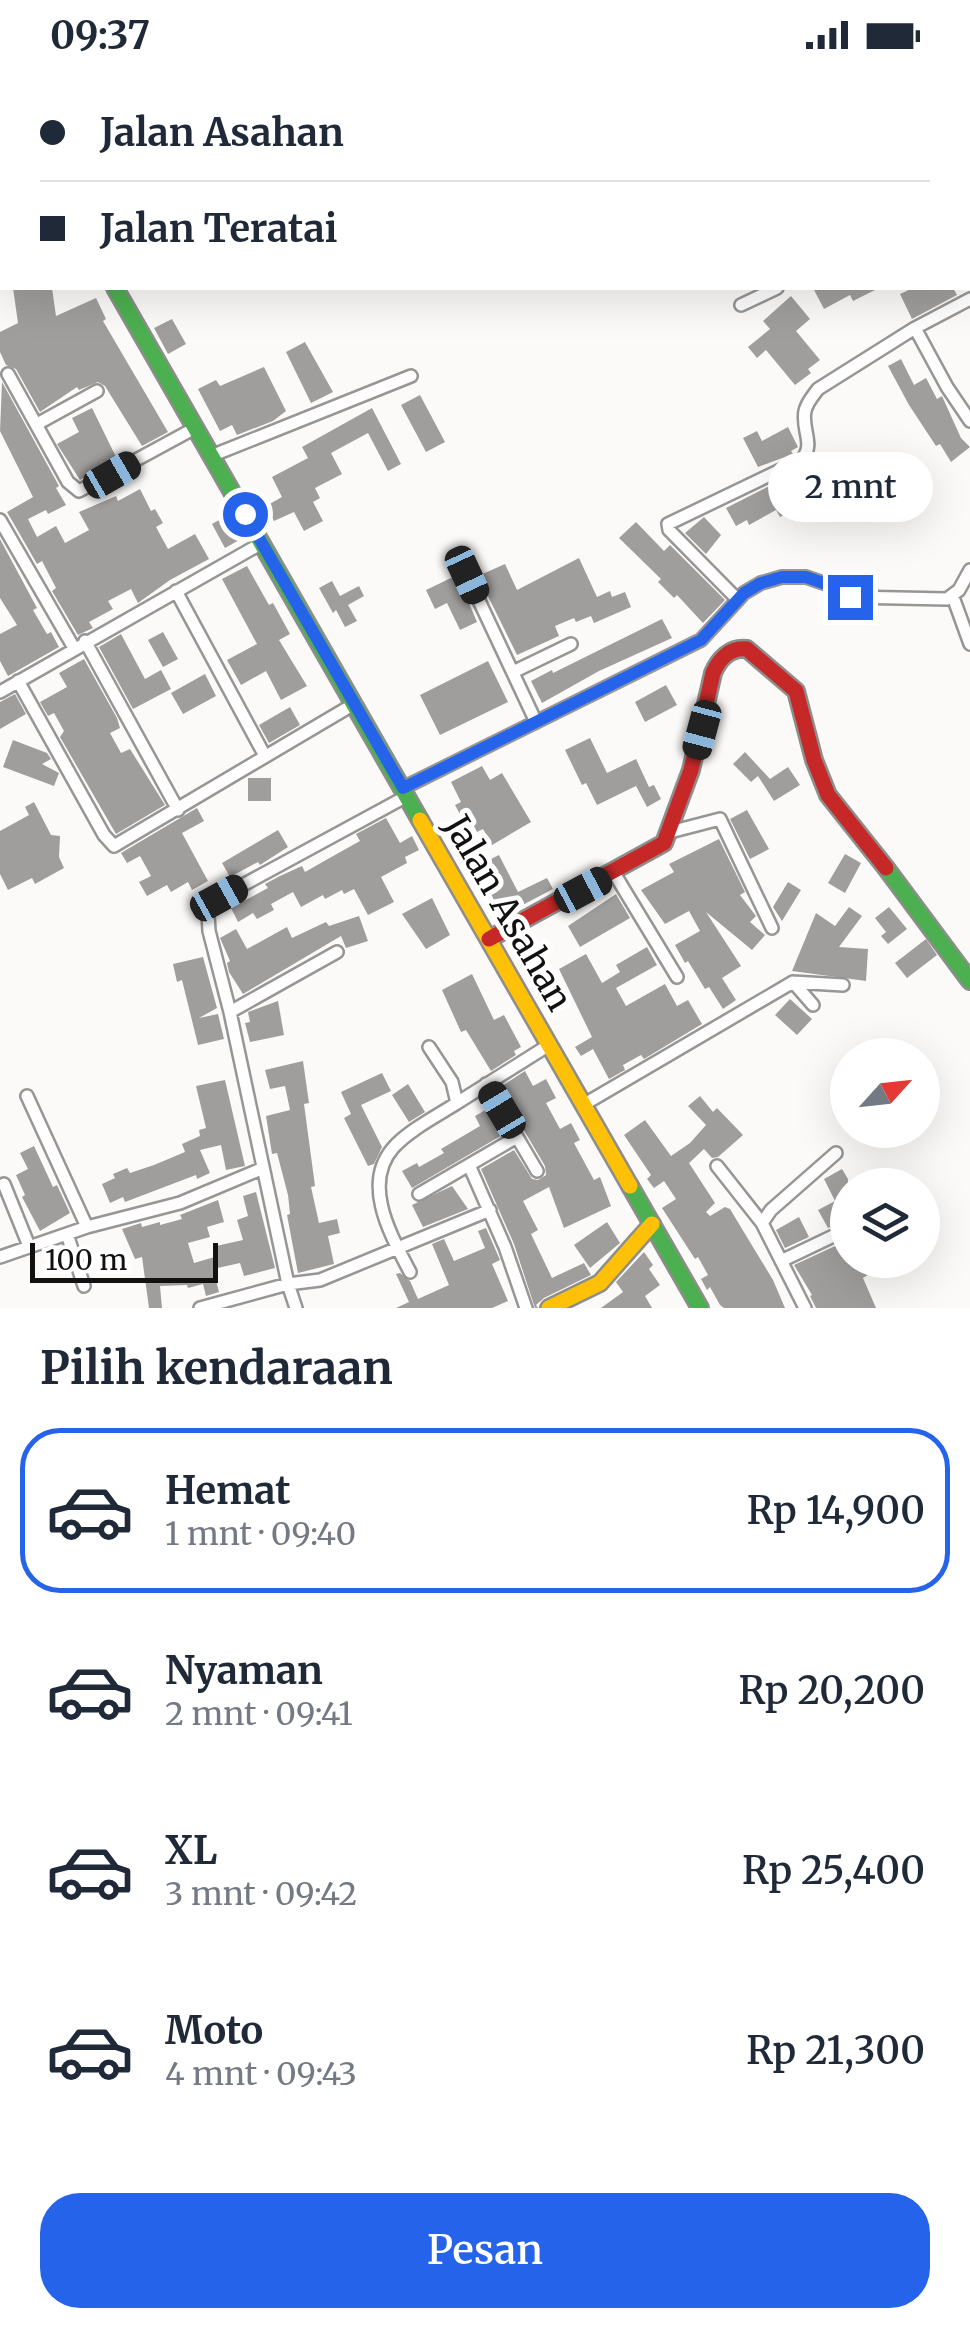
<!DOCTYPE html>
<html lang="id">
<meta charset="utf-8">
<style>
:root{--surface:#fff;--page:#f6f6f7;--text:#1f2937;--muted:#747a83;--line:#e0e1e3;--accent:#2563eb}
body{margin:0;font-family:Merriweather,serif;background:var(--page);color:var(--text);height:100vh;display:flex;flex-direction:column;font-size:38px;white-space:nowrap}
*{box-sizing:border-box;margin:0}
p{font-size:32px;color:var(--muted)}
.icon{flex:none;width:55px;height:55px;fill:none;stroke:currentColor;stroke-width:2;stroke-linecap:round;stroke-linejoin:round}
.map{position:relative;height:1238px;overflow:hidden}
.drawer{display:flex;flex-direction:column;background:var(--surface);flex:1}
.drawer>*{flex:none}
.guide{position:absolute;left:0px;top:0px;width:970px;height:220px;box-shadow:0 10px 40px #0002;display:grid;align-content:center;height:220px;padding:0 40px;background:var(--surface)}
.needle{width:65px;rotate:63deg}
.controls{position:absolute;left:830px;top:968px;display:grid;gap:20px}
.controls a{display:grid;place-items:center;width:110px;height:110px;border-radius:50%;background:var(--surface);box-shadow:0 10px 40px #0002;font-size:50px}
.scale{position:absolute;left:30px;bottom:25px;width:188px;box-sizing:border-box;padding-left:10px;border:5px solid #111;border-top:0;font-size:28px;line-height:35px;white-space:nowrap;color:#111;-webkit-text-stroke:8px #fff;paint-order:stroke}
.end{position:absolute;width:45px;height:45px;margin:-22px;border:12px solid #2563eb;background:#fff;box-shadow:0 0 0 5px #fff}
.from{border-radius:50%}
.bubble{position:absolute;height:70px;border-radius:35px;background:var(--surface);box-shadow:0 10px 40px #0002;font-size:32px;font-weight:600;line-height:70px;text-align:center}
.car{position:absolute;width:30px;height:60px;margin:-30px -15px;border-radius:12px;box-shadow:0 0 8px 2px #0007;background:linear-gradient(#222 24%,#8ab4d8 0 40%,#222 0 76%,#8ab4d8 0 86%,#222 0)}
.guide b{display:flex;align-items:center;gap:35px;height:95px;font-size:38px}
.guide b+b{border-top:2px solid var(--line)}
.guide i{width:25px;height:25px;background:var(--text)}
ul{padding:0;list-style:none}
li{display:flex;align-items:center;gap:30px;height:165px;margin:0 20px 15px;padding:0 20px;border:5px solid transparent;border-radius:40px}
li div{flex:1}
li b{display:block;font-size:38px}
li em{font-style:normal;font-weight:600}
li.current{border-color:var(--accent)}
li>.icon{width:90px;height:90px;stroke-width:1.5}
h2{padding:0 40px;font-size:45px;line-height:120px}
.action{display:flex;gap:20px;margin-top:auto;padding:20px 40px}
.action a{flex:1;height:115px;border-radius:40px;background:var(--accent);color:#fff;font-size:40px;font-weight:600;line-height:115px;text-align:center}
.status{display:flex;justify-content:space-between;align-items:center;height:70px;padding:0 50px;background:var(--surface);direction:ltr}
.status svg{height:28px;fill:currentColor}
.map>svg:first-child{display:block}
.building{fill:#a09e9d}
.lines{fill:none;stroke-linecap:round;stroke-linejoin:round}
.street-casing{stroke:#979695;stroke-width:16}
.fast-casing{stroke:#8d8d8c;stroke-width:20}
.slow-casing{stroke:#8d8d8c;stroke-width:20}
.jam-casing{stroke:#8d8d8c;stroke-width:20}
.street{stroke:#fffefe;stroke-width:11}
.fast{stroke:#4caf50;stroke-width:15}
.slow{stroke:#ffc107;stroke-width:15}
.jam{stroke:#c62828;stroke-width:15}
.route{stroke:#2563eb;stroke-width:12}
.labels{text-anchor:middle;stroke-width:10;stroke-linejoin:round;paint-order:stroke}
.street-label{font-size:35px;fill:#111;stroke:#fff}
</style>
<div class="status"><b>09:37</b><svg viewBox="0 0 49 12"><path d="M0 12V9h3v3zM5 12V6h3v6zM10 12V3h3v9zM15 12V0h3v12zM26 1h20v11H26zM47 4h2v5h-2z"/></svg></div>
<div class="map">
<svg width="970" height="1238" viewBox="0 0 970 1238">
<rect width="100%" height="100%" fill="#fcfaf8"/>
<!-- building -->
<path class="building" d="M13 218H52L56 246 96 228 106 249 103 251 168 362 142 376 105 316 98 312 79 320 77 317 40 342 16 299 6 295 0 282V262L18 253Z
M813 218H879L853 231 850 225 824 239Z
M913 218H953L957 225 912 249 900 224Z
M791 226 810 249 796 261 820 290 808 299 811 303 795 315 766 280 757 288 748 277 770 259 763 251Z
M172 249 186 274 168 284 154 258Z
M305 272 333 322 311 333 286 282Z
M901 289 914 315 926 308 937 329 942 326 961 368 970 377 951 392 940 374 936 376 909 335 888 296Z
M264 297 286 341 273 351 237 365 232 355 220 361 198 319 216 310 220 316Z
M2 312 59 416 56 418 66 435 48 444 46 440 28 449 37 467 56 456 65 473 89 460 79 442 116 426 118 431 140 419 151 441 155 439 163 453 156 457 168 479 195 464 209 489 170 510 138 533 131 519 108 531 113 539 89 552 93 558 78 565 52 521 56 518 42 491 37 494 7 442 33 427 0 361Z
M420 325 445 372 426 382 401 335Z
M92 338 117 389 80 410 57 374 79 362 72 348Z
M372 338 401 394 388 401 368 363 331 383 342 404 315 418 320 428 313 432 323 451 304 461 294 442 274 451 266 436 282 427 272 407 308 388 302 377Z
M788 357 798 377 791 381 793 384 758 397 743 368 757 361 762 371Z
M801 400 817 430 780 447 776 440 749 455 747 450 736 456 726 438Z
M228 445 241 469 225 478 212 454Z
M704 447 721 465 706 484 685 463Z
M636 452 664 481 670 475 725 530 703 553 677 525 674 528 658 512 661 509 619 468Z
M0 469 37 538 33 540 47 564 51 562 59 577 8 606 0 591V564L17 555 0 528Z
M579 488 597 527 610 521 612 527 625 522 631 537 594 553 591 546 576 552 574 548 555 556 559 566 517 585 478 506 505 494 517 520Z
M247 496 269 535 273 533 290 564 279 570 307 616 281 630 266 601 241 615 227 590 257 574 222 509Z
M453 507 463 527 466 526 477 552 460 560 447 533 435 539 426 520Z
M332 511 340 526 359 516 364 526 348 535 357 551 345 557 336 540 333 543 319 518Z
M662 549 672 568 599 601 542 633 531 611 552 600 553 603Z
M163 562 178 589 163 597 148 570Z
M121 564 145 609 161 600 171 619 133 639 99 577Z
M84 589 117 648 120 658 110 663 121 683 130 679 165 735 116 764 60 667 64 661 54 643 48 646 40 632 67 617 59 603Z
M488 591 508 632 440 665 420 625Z
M205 604 216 626 183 644 171 623Z
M666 615 677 635 645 652 635 632Z
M15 624 26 644 0 659V632Z
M290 637 300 655 269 673 259 655Z
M590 668 607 703 636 689 649 717 654 715 661 729 647 737 636 716 597 735 586 713 582 715 565 680Z
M13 670 47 683 51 689 42 694 59 703 54 716 3 697Z
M745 682 770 709 788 697 800 715 774 731 758 706 751 712 733 694Z
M482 696 490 710 502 703 531 752 492 775 483 759 477 762 468 744 462 748 455 735 461 732 451 712Z
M248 708H271V731H248Z
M34 732 51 765 60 766 59 787 64 798 35 814 32 808 8 820 0 804V761L29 745 25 737Z
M197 738 204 751 182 763 208 811 192 820 188 812 171 822 167 815 147 826 139 812 151 806 140 786 127 793 121 783Z
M747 740 769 779 750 789 730 749Z
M386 748 400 773 412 766 419 780 405 787 407 793 381 807 394 832 368 845 354 819 344 824 342 820 325 829 323 825 301 837 293 822 271 834 274 840 257 849 253 843 238 852 229 834 242 827 244 831 268 818 265 814 280 806 302 796 305 802 326 790 360 771 356 764Z
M278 760 288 777 260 795 258 792 230 807 222 793Z
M719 769 745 822 740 825 756 846 750 852 765 865 752 880 706 842 741 896 722 908 736 930 723 939 709 917 705 919 688 891 685 893 675 875 700 861 689 841 665 854 641 820 674 802 669 794Z
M845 784 861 793 845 823 828 813Z
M499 785 518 822 547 808 553 819 502 846 477 796Z
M788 812 801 820 782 851 773 837Z
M616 824 630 848 580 877 568 856Z
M432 828 450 865 426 879 402 844Z
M849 837 862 846 839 877 868 879 866 911 792 901 816 843 835 856Z
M889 837 907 859 888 874 881 866 886 862 875 848Z
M359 846 368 871 346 878 341 866 243 924 229 902 227 893 230 891 220 868 236 859 247 879 287 857 292 868 326 852 329 856Z
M926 869 937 885 907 908 895 893Z
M647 877 657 895 616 918 626 936 665 914 677 936 688 930 702 954 644 989 641 985 623 995 625 1000 609 1009 593 979 581 986 575 977 592 967 559 899 586 884 602 913 620 902 616 895Z
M203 887 217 938 199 948 218 944 224 969 198 975 182 910 177 912 173 894Z
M472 904 494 950 504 945 521 977 514 981 516 985 491 1001 466 960 461 962 442 920Z
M790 929 812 949 797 965 775 945Z
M278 931 284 965 250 972 245 953 250 952 248 942Z
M303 991 309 1033 304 1034 315 1116 311 1117 319 1153 337 1149 340 1163 328 1166 334 1194 298 1203 287 1145 290 1144 288 1125 277 1083 272 1084 266 1046 290 1040 285 1016 270 1019 265 1000Z
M525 1001 533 1016 546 1009 556 1028 546 1033 560 1059 571 1053 580 1070 574 1073 594 1110 600 1107 611 1136 564 1158 549 1117 523 1131 538 1160 531 1164 552 1208 584 1193 591 1205 544 1228 536 1235 538 1238H535L514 1174 481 1099 514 1080 532 1109 538 1110 546 1105 545 1096 499 1018Z
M382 1003 391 1021 361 1035 382 1077 374 1094 368 1096 344 1048 351 1044 341 1022Z
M225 1010 245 1096 226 1100 221 1075 200 1080 210 1103 197 1109 196 1105 125 1132 123 1127 110 1133 102 1114 115 1108 113 1104 127 1098 130 1103 154 1095 185 1082 182 1074 200 1066 199 1060 206 1058 196 1016Z
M408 1014 425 1042 409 1052 392 1025Z
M700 1026 713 1042 717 1038 743 1065 718 1087 712 1088 704 1079 689 1093 715 1133 706 1142 710 1146 725 1137 730 1139 773 1210 785 1238H724L720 1235 710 1217 707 1220 701 1209 708 1205 698 1187 695 1189 662 1138 676 1129 664 1111 654 1118 647 1109 651 1105 624 1065 645 1050 671 1086 690 1073 706 1055 688 1036Z
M489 1038 504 1064 412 1118 402 1101 417 1093 419 1097 444 1083 441 1079 480 1056 475 1046Z
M34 1076 53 1117 57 1115 70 1143 40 1161 22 1127 25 1125 16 1105 28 1099 20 1083Z
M842 1099 848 1109V1150L828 1158 818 1140 835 1131 824 1109Z
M452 1116 468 1139 423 1157 412 1135Z
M256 1122 275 1198 244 1206 240 1193 213 1199 219 1222 206 1226 203 1214 188 1218 187 1215 160 1216 162 1238H149L142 1187 135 1189 122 1159 141 1153 142 1157 160 1152V1155L182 1149 180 1145 218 1130 224 1152 207 1157 210 1167 188 1173 194 1193 218 1186 216 1176 243 1170 237 1150 248 1146 243 1126Z
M799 1147 809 1167 785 1178 776 1160Z
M607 1152 620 1173 590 1198 574 1175Z
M486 1158 500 1190 492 1194 508 1231 492 1238H396L409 1232 396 1204 400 1203 410 1211 418 1229 449 1215 432 1174 444 1169 454 1191 485 1178 478 1161Z
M848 1170V1190H864L871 1203 863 1208 876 1238H816L810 1226 812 1225 794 1195Z
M644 1182 653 1195 649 1199 660 1215 645 1226 652 1238H601L623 1222 616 1212Z"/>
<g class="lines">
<defs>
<path id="street" d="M121 0 122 2
M218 0 219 2
M311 0 312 2
M953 0 955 2
M58 2 62 0
M92 2 96 0
M337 2 341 0
M734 2 739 0
M968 24 970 28
M0 45 2 44
M968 118 970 117
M741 235 777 218
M915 258 947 317 970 351
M8 304 68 412 79 421 195 358
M37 354 97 321
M211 386 411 306
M0 450 74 578
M467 505 536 652
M176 521 265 686
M953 527 970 574
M738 530 669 460 668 454 801 390C816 375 801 360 805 341 807 332 813 326 818 319L915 258 970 229
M85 571 178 740
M513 602 571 574
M18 611 104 765 114 776 354 634
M0 622 262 473
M403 718 701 570 744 523 761 513 782 507H806L835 517 850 527 947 529 959 520 970 500
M670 762 720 749 772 858
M614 803 677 907
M793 912 813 935
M230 942 337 882
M429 977 452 1012 457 1033 549 975
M486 1014 537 1101
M27 1026 87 1157
M583 1035 793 912 843 915
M469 1095 505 1177 526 1238
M717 1096 762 1153 805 1238
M4 1114 29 1176
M419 1124 517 1067
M762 1153 771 1140 836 1083
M67 1164 84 1216
M0 1187 87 1157 180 1133 261 1099
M781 1191 848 1159
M410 1202C392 1167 361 1115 393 1078 409 1060 437 1046 457 1033
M200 1238 288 1214 320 1210 490 1140
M296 1238 288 1214 230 942 209 861 208 844 219 828 407 726"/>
<path id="fast" d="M0 20 2 24
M115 218 420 750
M886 798 970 911
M630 1116 700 1238"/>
<path id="slow" d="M420 750 630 1116
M549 1238 600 1213 652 1154"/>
<path id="jam" d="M489 869 664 773 691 700 713 603C719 589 730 577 747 579L796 621 814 690 828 725 886 798"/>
</defs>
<!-- street casing -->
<use href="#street" class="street-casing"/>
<!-- fast casing -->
<use href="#fast" class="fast-casing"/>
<!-- slow casing -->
<use href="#slow" class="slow-casing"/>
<!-- jam casing -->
<use href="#jam" class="jam-casing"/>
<!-- street -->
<use href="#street" class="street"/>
<!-- fast -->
<use href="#fast" class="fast"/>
<!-- slow -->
<use href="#slow" class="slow"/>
<!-- jam -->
<use href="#jam" class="jam"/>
</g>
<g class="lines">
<!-- route -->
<path class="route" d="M245 444 403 718 701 570 744 523 761 513 782 507H806L835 517 850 527"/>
</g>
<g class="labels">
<!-- street labels -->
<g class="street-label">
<text transform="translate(508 843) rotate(60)" y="12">Jalan Asahan</text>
</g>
</g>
</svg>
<div class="controls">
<a><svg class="needle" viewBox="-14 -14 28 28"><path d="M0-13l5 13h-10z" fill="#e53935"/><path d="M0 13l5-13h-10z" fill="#747a83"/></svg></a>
<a><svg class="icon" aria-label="layers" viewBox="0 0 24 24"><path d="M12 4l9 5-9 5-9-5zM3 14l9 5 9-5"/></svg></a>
</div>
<div class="scale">100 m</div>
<i class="end from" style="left:245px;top:444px"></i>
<i class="end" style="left:850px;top:527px"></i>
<div class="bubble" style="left:768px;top:382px;width:165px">2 mnt</div>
<i class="car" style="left:112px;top:405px;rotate:60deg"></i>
<i class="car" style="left:467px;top:505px;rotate:155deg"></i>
<i class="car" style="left:702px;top:660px;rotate:195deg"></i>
<i class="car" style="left:583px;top:820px;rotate:62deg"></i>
<i class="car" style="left:219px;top:828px;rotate:61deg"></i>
<i class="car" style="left:502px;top:1040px;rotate:329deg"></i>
<div class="guide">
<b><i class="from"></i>Jalan Asahan</b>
<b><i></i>Jalan Teratai</b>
</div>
</div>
<section class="drawer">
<h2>Pilih kendaraan</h2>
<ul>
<li class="current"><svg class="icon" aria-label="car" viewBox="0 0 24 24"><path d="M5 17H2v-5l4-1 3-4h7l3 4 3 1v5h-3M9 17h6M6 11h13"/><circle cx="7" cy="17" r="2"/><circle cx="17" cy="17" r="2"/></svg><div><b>Hemat</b><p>1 mnt · 09:40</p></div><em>Rp 14,900</em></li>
<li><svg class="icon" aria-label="car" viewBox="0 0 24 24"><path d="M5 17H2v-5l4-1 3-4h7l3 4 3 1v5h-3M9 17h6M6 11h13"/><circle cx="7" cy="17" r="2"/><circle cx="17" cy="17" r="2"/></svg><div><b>Nyaman</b><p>2 mnt · 09:41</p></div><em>Rp 20,200</em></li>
<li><svg class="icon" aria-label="car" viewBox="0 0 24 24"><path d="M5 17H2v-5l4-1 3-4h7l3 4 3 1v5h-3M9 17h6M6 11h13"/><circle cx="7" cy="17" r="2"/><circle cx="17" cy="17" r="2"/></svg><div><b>XL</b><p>3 mnt · 09:42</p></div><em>Rp 25,400</em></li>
<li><svg class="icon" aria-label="car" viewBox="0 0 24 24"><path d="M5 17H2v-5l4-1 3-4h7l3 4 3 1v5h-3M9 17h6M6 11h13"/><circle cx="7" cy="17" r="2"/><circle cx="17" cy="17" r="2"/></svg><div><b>Moto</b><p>4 mnt · 09:43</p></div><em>Rp 21,300</em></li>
</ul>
<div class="action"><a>Pesan</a></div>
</section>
